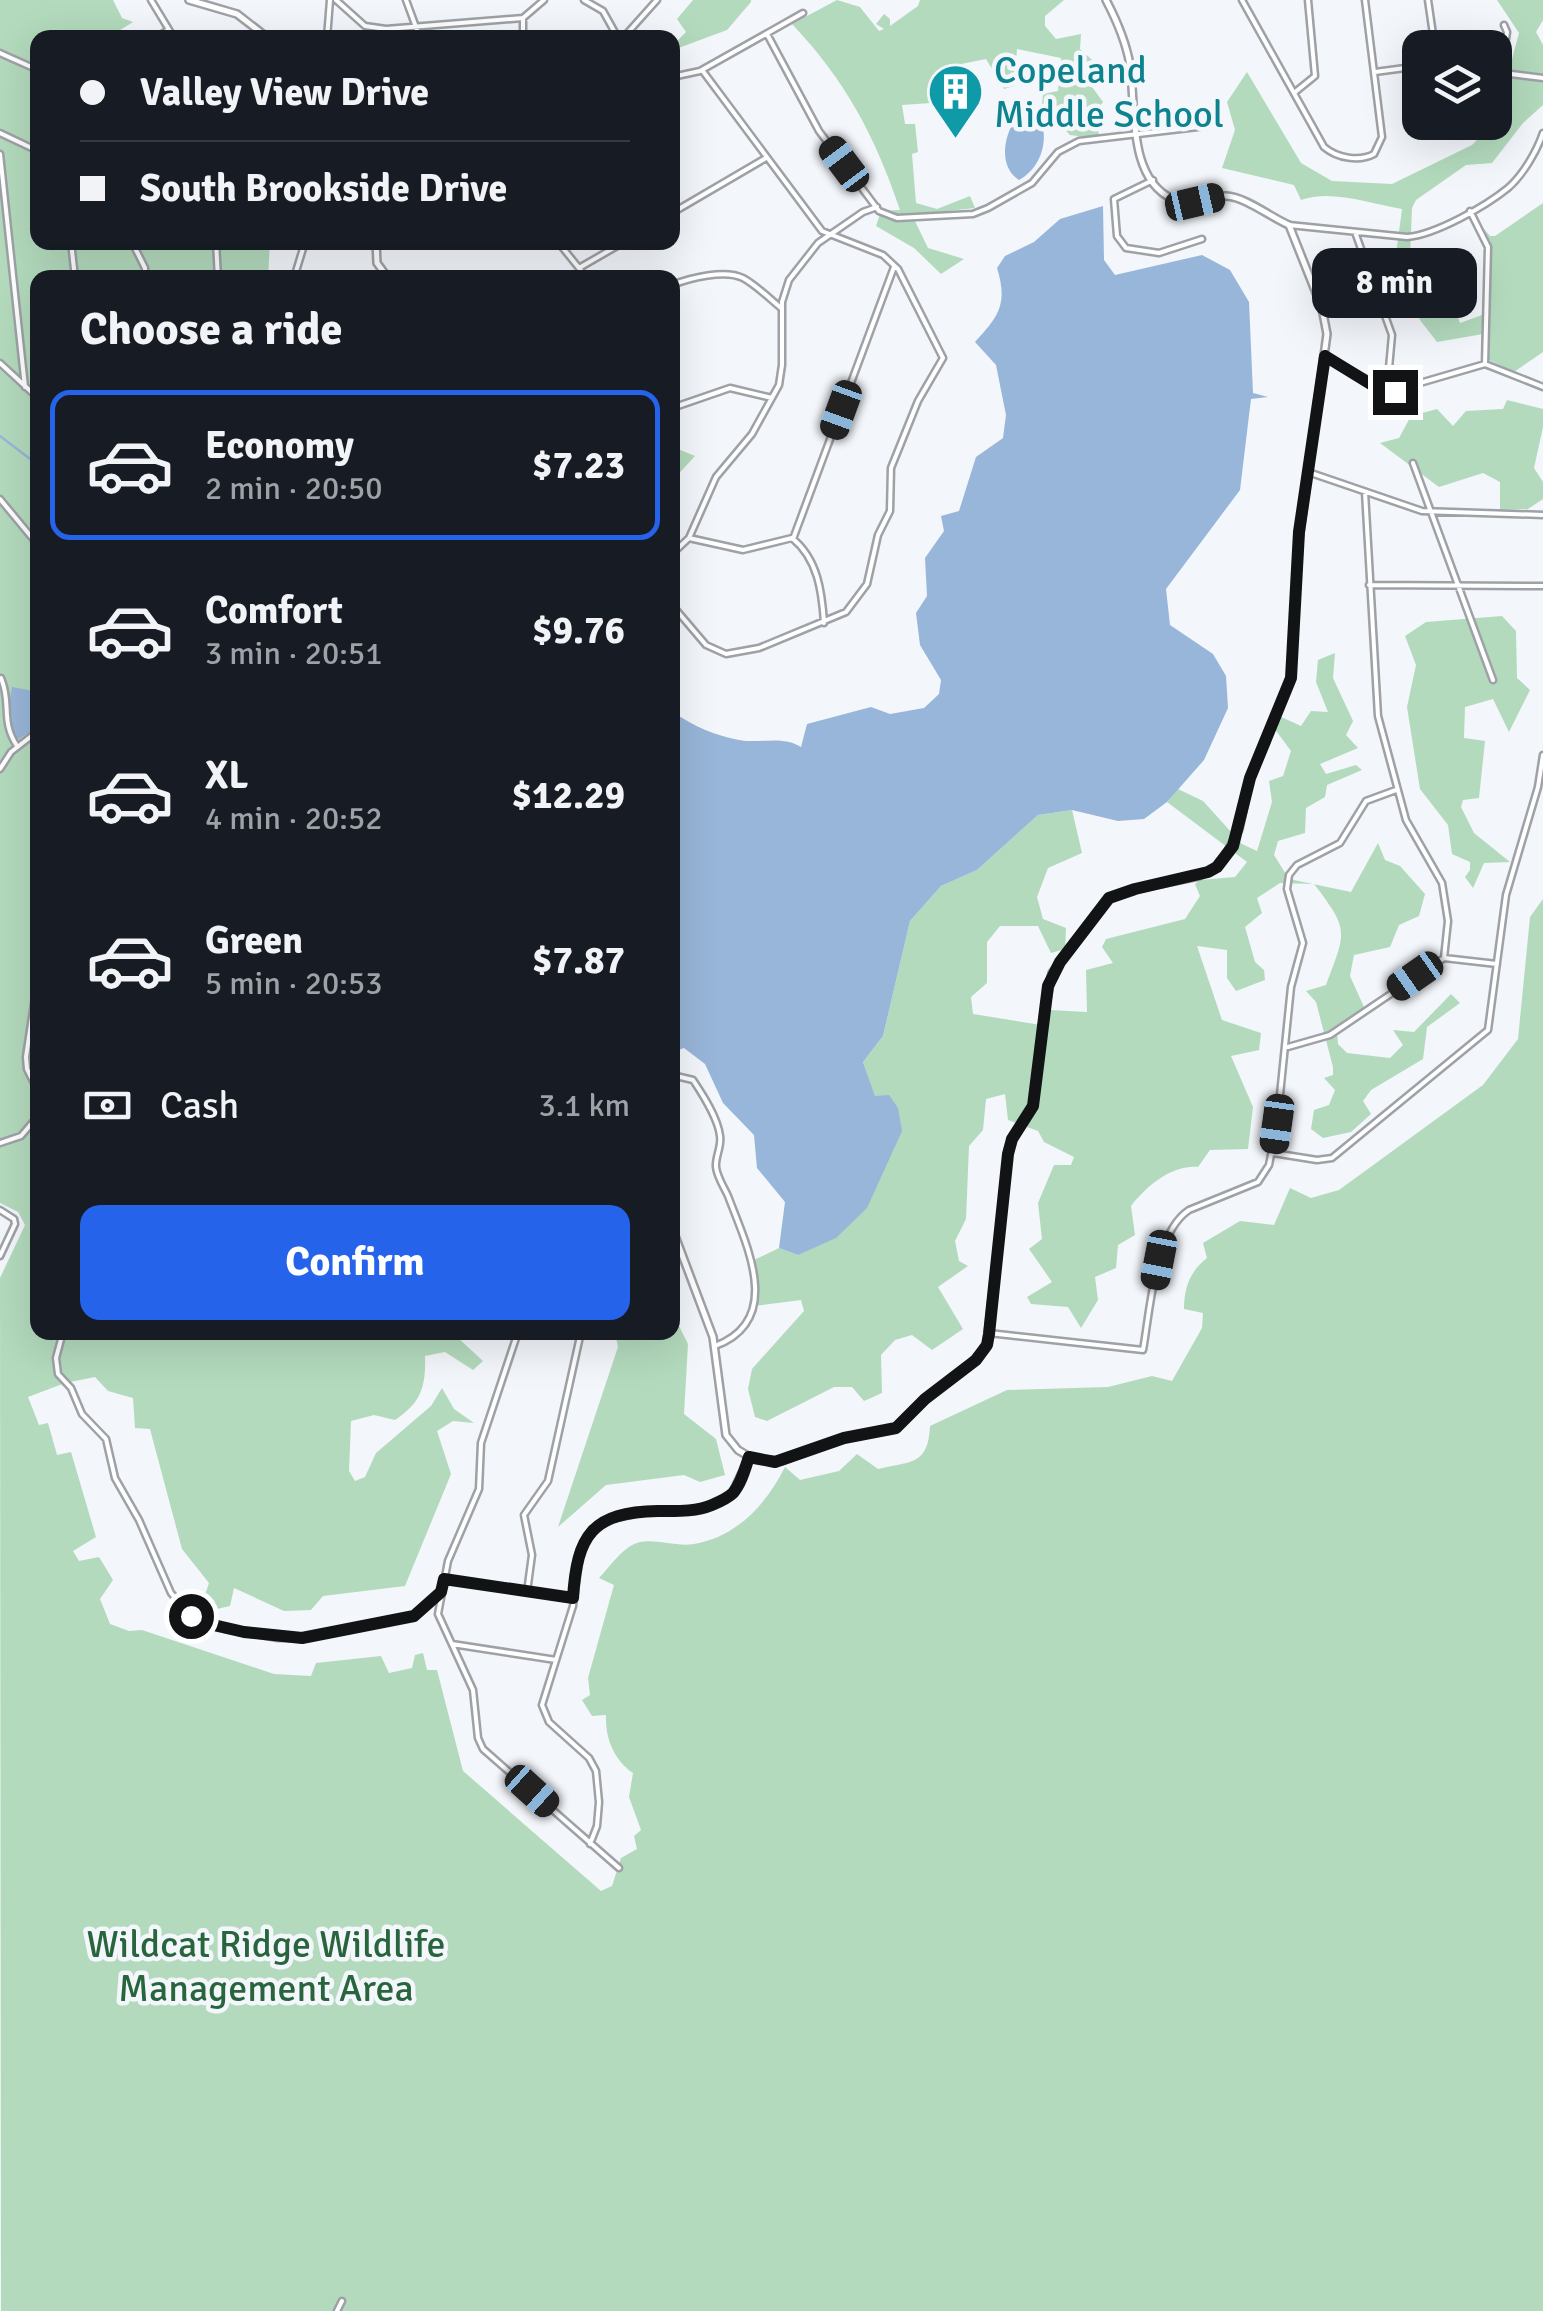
<!DOCTYPE html>
<meta charset="utf-8">
<style>
:root{--surface:#171b24;--page:#242831;--text:#f1f3f6;--muted:#9ea1a6;--line:#363941;--accent:#2563eb}
body{margin:0;font-family:Signika,sans-serif;background:var(--page);color:var(--text);height:100vh;display:flex;flex-direction:column;font-size:38px;white-space:nowrap}
*{box-sizing:border-box;margin:0}
p{font-size:32px;color:var(--muted)}
.icon{flex:none;width:55px;height:55px;fill:none;stroke:currentColor;stroke-width:2;stroke-linecap:round;stroke-linejoin:round}
.map{position:relative;flex:1;overflow:hidden}
.details{position:absolute;left:30px;top:270px;width:650px;height:1070px;display:flex;flex-direction:column;background:var(--surface);border-radius:20px;box-shadow:0 10px 40px #0002}
.details>*{flex:none}
.banner{position:absolute;left:30px;top:30px;width:650px;height:220px;border-radius:20px;box-shadow:0 10px 40px #0002;display:grid;align-content:center;height:220px;padding:0 50px;background:var(--surface)}
.buttons{position:absolute;left:1402px;top:30px;display:grid;gap:20px}
.buttons a{display:grid;place-items:center;width:110px;height:110px;border-radius:20px;background:var(--surface);box-shadow:0 10px 40px #0002;font-size:50px}
.end{position:absolute;width:45px;height:45px;margin:-22px;border:12px solid #121315;background:#fff;box-shadow:0 0 0 5px #fff}
.from{border-radius:50%}
.bubble{position:absolute;height:70px;border-radius:20px;background:var(--surface);box-shadow:0 10px 40px #0002;font-size:32px;font-weight:700;line-height:70px;text-align:center}
.car{position:absolute;width:30px;height:60px;margin:-30px -15px;border-radius:12px;box-shadow:0 0 8px 2px #0007;background:linear-gradient(#222 24%,#8ab4d8 0 40%,#222 0 76%,#8ab4d8 0 86%,#222 0)}
.banner b{display:flex;align-items:center;gap:35px;height:95px;font-size:38px}
.banner b+b{border-top:2px solid var(--line)}
.banner i{width:25px;height:25px;background:var(--text)}
ul{padding:0;list-style:none}
li{display:flex;align-items:center;gap:30px;height:150px;margin:0 20px 15px;padding:0 30px;border:5px solid transparent;border-radius:20px}
li div{flex:1}
li b{display:block;font-size:38px}
li em{font-style:normal;font-weight:700}
li.on{border-color:var(--accent)}
li>.icon{width:90px;height:90px;stroke-width:1.5}
h2{padding:0 50px;font-size:45px;line-height:120px}
.pay{display:flex;align-items:center;gap:25px;height:110px;padding:0 50px;font-size:38px}
.pay p{margin-inline-start:auto}
.action{display:flex;gap:20px;margin-top:auto;padding:20px 50px}
.action a{flex:1;height:115px;border-radius:20px;background:var(--accent);color:#fff;font-size:40px;font-weight:700;line-height:115px;text-align:center}
.map>svg:first-child{display:block}
.green{fill:#b3dabd}
.water{fill:#98b6d9}
.lines{fill:none;stroke-linecap:round;stroke-linejoin:round}
.stream{stroke:#98b6d9;stroke-width:2.5}
.minor-casing{stroke:#9ea1a6;stroke-width:9}
.tertiary-casing{stroke:#9ea1a6;stroke-width:10}
.minor{stroke:#fff;stroke-width:4}
.tertiary{stroke:#fff;stroke-width:5}
.route{stroke:#121315;stroke-width:12}
.labels{text-anchor:middle;stroke-width:9;stroke-linejoin:round;paint-order:stroke}
.culture-label{font-size:38px;fill:#0d838f;stroke:#f3f6fb;text-anchor:start}
.park-label{font-size:38px;fill:#28653d;stroke:#f3f6fb}
</style>
<div class="map">
<svg width="1543" height="2311" viewBox="0 0 1543 2311">
<rect width="100%" height="100%" fill="#f3f6fb"/>
<!-- green -->
<path class="green" d="M0 0H113L122 18 133 22 109 37 38 38V242L270 243 268 277 38 278V1332L460 1333 457 1337 483 1361 473 1370 445 1352 425 1356C426 1387 421 1403 395 1420L374 1415 351 1421 349 1471 355 1481 365 1477 376 1453 431 1406 442 1388 454 1409 474 1423 453 1421 437 1431 451 1474 405 1586 323 1596 311 1610 284 1611 234 1588 230 1606 199 1613 209 1583 182 1549 150 1429 135 1428 133 1398 108 1391 95 1377 65 1383 28 1397 39 1425 48 1423 57 1455 71 1452 96 1537 73 1551 79 1561 99 1557 113 1580 100 1599 110 1624 129 1631 142 1630 274 1674 311 1676 316 1663 381 1656 389 1673 412 1668 415 1655 423 1653 427 1670H437L463 1771 601 1891 612 1886 621 1858 637 1849 634 1836 641 1830 629 1797 633 1773C614 1760 605 1738 606 1715L592 1716 582 1700 590 1695 588 1678 614 1585 599 1578C610 1567 623 1546 640 1542 657 1539 677 1547 694 1544 737 1537 767 1503 785 1467L800 1480 839 1471 857 1454 878 1469C911 1461 928 1466 930 1426L1007 1390 1108 1387 1152 1376 1172 1381 1202 1328 1203 1313 1184 1309C1184 1288 1190 1271 1207 1258L1203 1243 1240 1221 1274 1225 1290 1188 1311 1198 1339 1190 1483 1085 1518 1039 1530 917 1543 899V2311H1L0 1278 25 1225 18 1212 0 1203Z
M693 0H751V2L727 30 673 50V45L686 32 677 19Z
M837 0 860 7 879 31 884 29 876 24 884 14 890 19V26L918 6 920 0H1064L1045 16V26L1056 39 1081 34 1080 49 1100 67 1090 84 1103 102 1093 117 1101 139 1070 135 1042 105 1043 94 1058 91 1061 58 1017 49 1014 86 1004 89 986 59 951 66 930 94 931 103 902 105 905 124H915L918 152 912 154 916 203 937 209 970 196 975 208 912 215 928 248 964 259 941 274 914 248 876 226 881 211 900 210C875 136 846 81 792 24Z
M1497 0H1543V20L1536 32 1543 45V105L1523 123 1492 163 1466 165 1416 200 1412 208 1410 257C1448 270 1448 288 1460 323L1482 315 1483 334 1437 342 1420 320 1395 262 1402 209C1370 204 1332 189 1301 200L1294 185 1222 168 1235 130 1227 102 1247 72 1301 163 1332 181 1392 184 1472 145 1495 122 1519 33Z
M1543 203V352L1514 372 1489 360 1490 242 1484 229 1490 236H1495Z
M1507 400 1543 409V427L1534 468 1543 482V499L1528 509 1500 510V482L1483 473 1439 487 1380 443 1399 438 1411 416 1437 409 1453 426 1466 411 1503 409Z
M673 447 695 456 674 479 673 511Z
M1502 616 1516 631 1517 678 1530 690 1509 732 1493 699 1465 707 1464 738 1485 741 1479 798 1463 800 1461 807 1474 833 1510 862 1484 863 1473 888 1465 877 1470 870V862L1452 854 1448 825 1420 789 1407 707 1416 665 1405 636 1426 622Z
M1335 653 1333 678 1353 721 1346 735 1358 748 1320 764 1326 774 1356 765 1362 770 1327 785 1325 797 1306 808 1305 833 1278 841 1274 855 1289 879 1351 892 1378 843 1385 860 1400 866 1425 894 1419 916 1399 925 1390 947 1354 955 1350 976 1364 1007 1337 1032 1338 1044 1347 1053 1390 1058 1403 1045 1393 1030 1414 1032 1451 994 1460 1003 1427 1027 1423 1059 1371 1090 1363 1101 1371 1114 1351 1132 1323 1138 1311 1129 1314 1110 1329 1105 1335 1090 1324 1078 1333 1075V1067L1316 1002 1306 991 1326 985C1346 931 1350 931 1314 884L1280 883 1257 898 1262 913 1245 927 1255 962 1264 970 1265 980 1236 991 1227 978V950L1197 946 1222 1020 1261 1033 1259 1050 1231 1056 1253 1107 1248 1149 1210 1150 1198 1167C1171 1165 1147 1186 1131 1206L1135 1235 1118 1245 1116 1268 1095 1277 1098 1300 1081 1328 1068 1307 1031 1304 1027 1297 1052 1282 1029 1249 1042 1239 1038 1203 1054 1165H1071L1074 1157 1044 1142 1038 1131 1008 1120 1005 1094 986 1099 983 1130 969 1146 966 1219 955 1241 959 1261 968 1266 938 1287 963 1329 932 1350 912 1335 895 1340 881 1355 882 1393 864 1401 852 1387H834L767 1421 755 1417 748 1389 752 1369 804 1311 801 1300 755 1306 750 1262 779 1248 798 1255 875 1097 863 1062 883 1036 910 921 941 886 977 870 1038 815 1072 810 1082 853 1048 868 1037 897 1043 919 1066 928 1065 949 1051 953 1038 926H1000L987 942V983L971 997 973 1014 1041 1025 1050 1010 1087 1012 1086 970 1113 963 1102 947 1106 939 1185 919 1200 896 1195 884 1200 880 1235 877 1247 862 1167 802 1178 789 1203 801 1242 844 1257 851 1272 802 1269 781 1283 776 1291 751 1274 728 1279 716 1301 726 1311 711 1328 712 1316 682 1318 660Z
M673 1314 688 1344 684 1414 716 1439 725 1475 700 1482 684 1475 606 1485 558 1527 618 1347 615 1333 672 1332Z"/>
<!-- water -->
<path class="water" d="M1031 115 1042 123C1048 145 1039 169 1019 180 999 167 1003 138 1015 120Z
M1103 206 1104 260 1115 275 1202 255 1230 270 1249 302 1253 393 1268 397 1251 399 1240 490 1166 589 1170 625 1213 654 1226 676 1228 708 1204 760 1167 802 1144 819 1118 821 1072 810 1038 815 977 870 941 886 910 921 883 1036 863 1062 875 1096 889 1095 898 1108 902 1131 867 1208 836 1238 798 1255 779 1248 785 1202 757 1168 754 1135 723 1103 705 1064 684 1048 673 1052V712C693 726 714 735 739 740 760 744 782 735 801 747L807 724 871 707 890 714 924 708 939 694 941 680 920 645 916 613 927 596 925 558 944 531 941 516 959 511 976 457 1003 438 1006 415 996 365 975 342C999 316 1008 304 997 268L1005 256 1034 242 1060 219Z
M12 687 33 691 37 705V727L19 739 12 736 6 724Z"/>
<g class="lines">
<!-- stream -->
<path class="stream" d="M0 436 38 465"/>
<defs>
<path id="minor" d="M151 0 174 38
M336 0 365 26 386 29 523 18 544 0
M406 0 420 38
M584 0 603 11 618 38
M1242 0 1324 147C1337 158 1359 162 1374 154L1382 137 1365 0
M1428 0 1435 48
M523 18V38
M767 34 819 131 879 211 897 218 973 214 988 208 1032 183 1058 152 1079 141 1206 126
M156 38 168 30
M327 38 330 0
M623 38 657 0
M0 53 38 70
M1375 72 1420 66
M1495 72 1543 78
M1501 73 1507 32 1504 25
M672 77 700 71 803 13
M1294 93 1315 76 1308 0
M0 133 38 151
M0 154 25 387
M1153 180 1114 199 1117 236 1126 248 1159 253 1202 239
M1470 211 1488 247 1485 364
M672 213 766 158
M1289 225 1407 237C1435 235 1486 206 1508 188 1523 175 1537 151 1543 133
M1355 232 1392 335 1387 390
M71 242 75 278
M132 242 145 268V278
M216 242 218 278
M558 242 587 278
M579 268 624 242
M294 278 305 242
M672 285C690 278 725 269 743 278 756 285 769 298 781 308
M1325 356 1389 392 1485 364 1543 387
M0 363 38 398
M672 408 730 388 772 398
M1413 463 1493 680
M1308 472 1422 511 1543 515
M1365 492 1378 716 1406 820 1442 883 1448 921 1444 958
M0 499 38 545
M689 538 716 477 752 434 779 385 782 365V302L789 280 818 243 863 212 877 207
M793 539 894 267
M672 554 689 538 743 550 792 538C818 559 822 592 824 623
M1369 585 1543 586
M672 605 706 645 726 654 759 648 846 612 867 584 878 535 890 511 891 468 918 401 943 358 898 269 883 255 822 231 702 70
M1 678C12 704 0 720 17 746
M0 769 11 752 38 731
M38 977 26 1057 27 1069 38 1091
M1288 1047 1330 1035 1444 958 1497 964
M672 1075 693 1080C703 1095 718 1118 720 1136 722 1146 715 1157 716 1167 717 1177 724 1187 728 1196 746 1244 785 1320 715 1346
M0 1143 21 1136 38 1116
M1273 1153 1317 1160 1332 1158 1488 1030 1506 895 1538 787 1543 755
M0 1210 14 1219 15 1224 0 1256
M63 1332 56 1358 58 1374 71 1388 82 1414 106 1439 115 1478 139 1520 171 1593 191 1616 226 1629 278 1638H301L414 1616 441 1592
M518 1332 481 1443 479 1489 448 1561 438 1614 473 1690 478 1738 483 1749 619 1868
M989 1333 1143 1350C1150 1312 1154 1233 1189 1210L1258 1182 1269 1165 1277 1124 1291 987 1303 943 1287 889 1289 875 1297 865 1340 843 1366 801 1396 790
M444 1579 573 1598
M527 1592 532 1555 524 1515 548 1481 581 1332
M452 1644 556 1660
M590 1844 597 1826 599 1802 596 1771 589 1758 549 1722 542 1705 573 1606 580 1554 591 1531 606 1520 645 1512 702 1509 731 1495 749 1457
M337 2311 342 2301"/>
<path id="tertiary" d="M189 0 237 14 268 38
M376 242 377 263 388 278
M672 1228 713 1337 726 1435 738 1450 753 1459 781 1461 844 1438 896 1428 925 1399 969 1366 987 1345 1008 1154 1013 1139 1033 1106 1044 1014 1052 973 1109 898 1135 889 1199 876 1213 870 1224 859 1239 829 1250 778 1291 678 1299 539 1327 334 1322 308 1289 225C1270 217 1246 197 1226 196 1208 195 1191 208 1173 199 1127 179 1136 105 1130 65 1126 42 1117 21 1106 0"/>
</defs>
<!-- minor casing -->
<use href="#minor" class="minor-casing"/>
<!-- tertiary casing -->
<use href="#tertiary" class="tertiary-casing"/>
<!-- minor -->
<use href="#minor" class="minor"/>
<!-- tertiary -->
<use href="#tertiary" class="tertiary"/>
</g>
<g class="lines">
<!-- route -->
<path class="route" d="M191 1616 209 1624 244 1632 302 1638 414 1616 441 1592 444 1579 573 1598C577 1535 592 1512 658 1511 677 1511 695 1512 712 1505 719 1502 728 1498 733 1493 741 1484 745 1469 749 1457L775 1462 844 1438 896 1428 925 1399 976 1360 987 1345 989 1334 1008 1154 1012 1139 1033 1106 1048 986 1060 962 1109 898 1135 889 1208 872 1217 867 1233 846 1250 778 1291 678 1299 532 1325 356 1382 391 1395 392"/>
</g>
<!-- icons -->
<defs>
<symbol id="building-pin" viewBox="-11 -11 22 30"><path d="M0 17L-7.5 6A9.5 9.5 0 1 1 7.5 6Z" fill="#0f9aa8" stroke="#f3f6fb"/><path d="M-4-6H4V6H1V3H-1V6H-4ZM-2.5-4.3h1.7v1.8h-1.7ZM.8-4.3h1.7v1.8H.8ZM-2.5-1h1.7V.8h-1.7ZM.8-1h1.7V.8H.8Z" fill="#fff"/></symbol>
</defs>
<g fill-rule="evenodd">
<use href="#building-pin" x="924" y="60" width="63" height="86"/>
</g>
<g class="labels">
<!-- culture labels -->
<g class="culture-label">
<text x="994" y="83">Copeland<tspan x="994" dy="44">Middle School</tspan></text>
</g>
<!-- park labels -->
<g class="park-label">
<text x="266" y="1957">Wildcat Ridge Wildlife<tspan x="266" dy="44">Management Area</tspan></text>
</g>
</g>
</svg>
<div class="buttons">
<a><svg class="icon" aria-label="layers" viewBox="0 0 24 24"><path d="M12 4l9 5-9 5-9-5zM3 14l9 5 9-5"/></svg></a>
</div>
<i class="end from" style="left:191px;top:1616px"></i>
<i class="end" style="left:1395px;top:392px"></i>
<div class="bubble" style="left:1312px;top:248px;width:165px">8 min</div>
<i class="car" style="left:844px;top:164px;rotate:323deg"></i>
<i class="car" style="left:1195px;top:202px;rotate:77deg"></i>
<i class="car" style="left:841px;top:410px;rotate:200deg"></i>
<i class="car" style="left:1415px;top:976px;rotate:235deg"></i>
<i class="car" style="left:1277px;top:1124px;rotate:188deg"></i>
<i class="car" style="left:1159px;top:1260px;rotate:191deg"></i>
<i class="car" style="left:532px;top:1791px;rotate:132deg"></i>
<div class="banner">
<b><i class="from"></i>Valley View Drive</b>
<b><i></i>South Brookside Drive</b>
</div>
<section class="details">
<h2>Choose a ride</h2>
<ul>
<li class="on"><svg class="icon" aria-label="car" viewBox="0 0 24 24"><path d="M5 17H2v-5l4-1 3-4h7l3 4 3 1v5h-3M9 17h6M6 11h13"/><circle cx="7" cy="17" r="2"/><circle cx="17" cy="17" r="2"/></svg><div><b>Economy</b><p>2 min · 20:50</p></div><em>$7.23</em></li>
<li><svg class="icon" aria-label="car" viewBox="0 0 24 24"><path d="M5 17H2v-5l4-1 3-4h7l3 4 3 1v5h-3M9 17h6M6 11h13"/><circle cx="7" cy="17" r="2"/><circle cx="17" cy="17" r="2"/></svg><div><b>Comfort</b><p>3 min · 20:51</p></div><em>$9.76</em></li>
<li><svg class="icon" aria-label="car" viewBox="0 0 24 24"><path d="M5 17H2v-5l4-1 3-4h7l3 4 3 1v5h-3M9 17h6M6 11h13"/><circle cx="7" cy="17" r="2"/><circle cx="17" cy="17" r="2"/></svg><div><b>XL</b><p>4 min · 20:52</p></div><em>$12.29</em></li>
<li><svg class="icon" aria-label="car" viewBox="0 0 24 24"><path d="M5 17H2v-5l4-1 3-4h7l3 4 3 1v5h-3M9 17h6M6 11h13"/><circle cx="7" cy="17" r="2"/><circle cx="17" cy="17" r="2"/></svg><div><b>Green</b><p>5 min · 20:53</p></div><em>$7.87</em></li>
</ul>
<div class="pay"><svg class="icon" aria-label="cash" viewBox="0 0 24 24"><path d="M3 7h18v10H3z"/><circle cx="12" cy="12" r="2"/></svg>Cash<p>3.1 km</p></div>
<div class="action"><a>Confirm</a></div>
</section>
</div>
